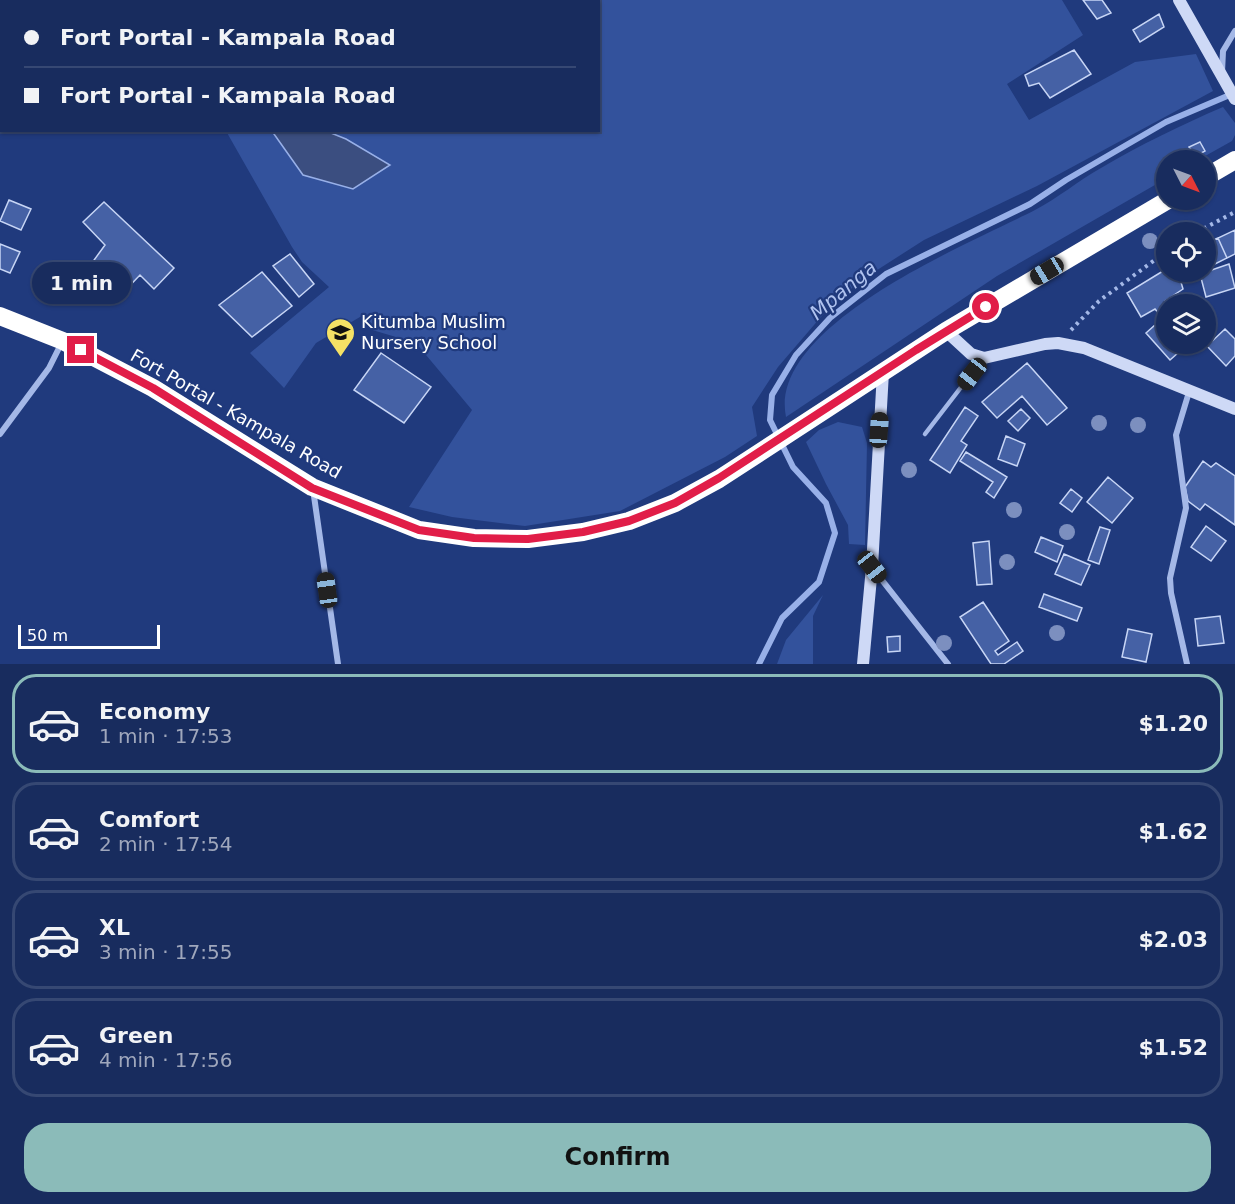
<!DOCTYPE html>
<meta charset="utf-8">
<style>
:root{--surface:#182c5e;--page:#213464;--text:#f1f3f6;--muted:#9fa7bc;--line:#364873;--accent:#8bbbb9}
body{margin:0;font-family:"DejaVu Sans",sans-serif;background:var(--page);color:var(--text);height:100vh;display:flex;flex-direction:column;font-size:22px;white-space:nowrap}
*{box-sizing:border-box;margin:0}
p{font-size:20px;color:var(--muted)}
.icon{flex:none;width:33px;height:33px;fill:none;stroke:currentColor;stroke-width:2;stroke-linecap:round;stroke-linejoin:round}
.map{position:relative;height:664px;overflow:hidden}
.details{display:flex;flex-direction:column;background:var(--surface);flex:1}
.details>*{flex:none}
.banner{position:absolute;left:0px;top:0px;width:600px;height:132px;box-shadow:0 2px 4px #0004,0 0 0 2px var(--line);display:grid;align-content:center;height:132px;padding:0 24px;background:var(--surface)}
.needle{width:39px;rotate:132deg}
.controls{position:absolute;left:1156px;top:150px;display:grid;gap:12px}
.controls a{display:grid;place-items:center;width:60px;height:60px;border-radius:50%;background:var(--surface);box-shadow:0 2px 4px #0004,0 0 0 2px var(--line);font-size:30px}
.scale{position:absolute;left:18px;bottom:15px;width:142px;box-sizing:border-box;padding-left:6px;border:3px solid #fff;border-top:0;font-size:16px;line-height:21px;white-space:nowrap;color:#fff;-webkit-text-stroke:4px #203a7d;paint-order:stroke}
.end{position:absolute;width:27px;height:27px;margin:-14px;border:8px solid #e11d48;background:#fff;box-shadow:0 0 0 3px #fff}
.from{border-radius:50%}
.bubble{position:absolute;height:42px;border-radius:21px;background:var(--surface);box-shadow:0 2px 4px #0004,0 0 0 2px var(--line);font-size:20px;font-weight:600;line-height:42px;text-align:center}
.car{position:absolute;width:18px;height:36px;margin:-18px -9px;border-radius:8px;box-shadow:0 0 4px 2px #0007;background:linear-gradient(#222 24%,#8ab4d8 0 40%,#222 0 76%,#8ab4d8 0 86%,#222 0)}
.banner b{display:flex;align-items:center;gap:21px;height:57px;font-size:22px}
.banner b+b{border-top:2px solid var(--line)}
.banner i{width:15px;height:15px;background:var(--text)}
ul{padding:10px 0 0;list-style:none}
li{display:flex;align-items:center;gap:18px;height:99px;margin:0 12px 9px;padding:0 12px;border:3px solid var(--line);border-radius:24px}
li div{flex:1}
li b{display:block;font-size:22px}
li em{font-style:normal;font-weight:600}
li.on{border-color:var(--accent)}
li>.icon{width:54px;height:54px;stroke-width:1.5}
.action{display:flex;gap:12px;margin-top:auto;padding:12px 24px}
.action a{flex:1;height:69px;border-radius:24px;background:var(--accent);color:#111;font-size:24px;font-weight:600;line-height:69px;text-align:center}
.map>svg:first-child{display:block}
.green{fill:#33529c}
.water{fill:#3b4e80;stroke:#98b0e8;stroke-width:1.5}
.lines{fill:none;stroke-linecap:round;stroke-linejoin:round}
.stream{stroke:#98b0e8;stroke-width:6}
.building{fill:#4561a5;stroke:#c7d5f5;stroke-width:1.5}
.path{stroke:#a4b8e7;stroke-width:4;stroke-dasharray:3 4.5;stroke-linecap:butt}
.lane{stroke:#a4b8e7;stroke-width:4.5}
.street{stroke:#a4b8e7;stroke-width:6}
.secondary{stroke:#ced9f6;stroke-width:12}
.highway{stroke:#fff;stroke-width:18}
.tree{fill:#7c8fbf}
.route{stroke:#e11d48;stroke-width:8}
.labels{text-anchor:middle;stroke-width:4.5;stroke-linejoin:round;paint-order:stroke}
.poi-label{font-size:18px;fill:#fff;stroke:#203a7d;text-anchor:start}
.street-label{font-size:18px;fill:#fff;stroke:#203a7d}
.water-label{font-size:20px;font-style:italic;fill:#afc2ef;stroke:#203a7d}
</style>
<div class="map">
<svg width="1235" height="664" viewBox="0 0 1235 664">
<rect width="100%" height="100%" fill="#203a7d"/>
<!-- green -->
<path class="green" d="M149 0H1062L1083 35 1007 84 1029 120 1135 62 1196 54 1213 91 1037 186 924 240 860 281 820 318 778 367 752 407 757 436 725 457 620 511 525 526 452 517 409 507 472 410 416 343 369 329 365 314 316 343 284 388 250 353 329 287 302 262 292 247 226 131 598 130V2Z
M1223 107 1235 123V135L1232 141 1198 160H1167V178L997 276 786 417C767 325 971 243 1035 210 1058 198 1078 181 1101 168 1140 145 1181 125 1223 107Z
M838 422 862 427 867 443 865 545 849 544 848 525 826 484 806 442 819 430Z
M823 595 813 616V664H777L786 640Z"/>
<!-- water -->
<path class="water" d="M278 130 326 131 346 139 390 165 353 189 303 175 274 134Z"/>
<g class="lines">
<!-- stream -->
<path class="stream" d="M759 664 782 618 819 582 835 533 826 503 793 467 770 420 772 395 796 355 830 318 886 274 1030 204 1066 180 1166 122 1232 94"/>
</g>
<!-- building -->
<path class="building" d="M1083 0H1102L1111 13 1097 19Z
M1159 14 1164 27 1140 42 1133 30Z
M1074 50 1091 74 1050 98 1039 83 1029 86 1025 75Z
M1200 142 1205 151 1196 156 1189 147Z
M9 200 31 209 21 230 0 221Z
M104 202 174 268 154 289 140 275 114 302 81 278 105 245 83 222Z
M1235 230V254L1227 258 1218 238Z
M1218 238 1227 258 1211 266 1206 256V243Z
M0 244 20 252 10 273 0 269Z
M290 254 314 284 299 297 273 266Z
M1167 257V272H1178L1183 289 1165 301 1167 310 1160 315 1155 309 1141 317 1127 293 1163 271 1161 258Z
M1229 264 1235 288 1206 297 1200 274Z
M262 272 292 306 252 337 219 305Z
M1165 316 1167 318V344H1188L1170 360 1146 333Z
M1225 329 1235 339V356L1226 366 1207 346Z
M381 353 431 387 404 423 354 390Z
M1027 363 1067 408 1047 425 1022 396 997 418 982 402Z
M965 407 978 416 961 441 967 445 950 473 930 460Z
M1021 409 1030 418 1018 431 1008 421Z
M1006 436 1025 444 1017 466 998 459Z
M966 452 1007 477 994 498 986 492 993 482 960 461Z
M1203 461 1211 467 1216 463 1235 476V525L1205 504 1200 510 1188 501 1185 487Z
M1108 477 1133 498 1112 523 1087 502Z
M1071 489 1082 498 1072 512 1060 503Z
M1206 526 1226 541 1211 561 1191 547Z
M1100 527 1110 530 1099 564 1088 560Z
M1041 537 1063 546 1057 562 1035 552Z
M989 541 992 584 977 585 973 543Z
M1064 554 1090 565 1081 585 1055 574Z
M1044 594 1082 608 1077 621 1039 607Z
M983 602 1009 641 995 651 998 655 1017 642 1023 651 1004 664H991L960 617Z
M1220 616 1224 643 1198 646 1195 619Z
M1128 629 1152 634 1146 662 1122 657Z
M900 636V651L888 652 887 637Z"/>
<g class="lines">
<!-- path -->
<path class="path" d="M1197 232 1235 212
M1071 330 1099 301 1167 251"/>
<!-- lane -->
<path class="lane" d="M925 434 982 360"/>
<!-- street -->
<path class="street" d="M1222 72 1223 51 1235 31
M0 434 49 368 61 344
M313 489 338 664
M874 570 948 664
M1187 664 1171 593 1170 578 1186 508 1176 435 1189 392"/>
<!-- secondary -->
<path class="secondary" d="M1179 0 1235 99
M946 331 971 354 984 358 1045 344 1058 343 1084 348 1235 409
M863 664 872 567 883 372"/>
<!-- highway -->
<path class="highway" d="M1206 177 1235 160
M0 316 63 341 153 388 312 487 419 530 474 538 528 539 583 532 629 521 675 503 719 479 946 331 1168 200"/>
</g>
<!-- trees -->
<g class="tree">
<circle cx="1150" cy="241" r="8"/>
<circle cx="1099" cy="423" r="8"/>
<circle cx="1138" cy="425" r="8"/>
<circle cx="909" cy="470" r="8"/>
<circle cx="1014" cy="510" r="8"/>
<circle cx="1067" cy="532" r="8"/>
<circle cx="1007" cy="562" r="8"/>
<circle cx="1057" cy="633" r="8"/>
<circle cx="944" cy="643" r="8"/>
</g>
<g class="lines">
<!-- route -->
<path class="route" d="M81 350 153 388 312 488 419 530 474 538 528 539 583 532 629 521 675 503 719 478 916 350 986 307"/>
</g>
<!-- icons -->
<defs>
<symbol id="school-pin" viewBox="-11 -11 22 30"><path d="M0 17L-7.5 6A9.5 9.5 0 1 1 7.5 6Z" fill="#f4e165" stroke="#203a7d"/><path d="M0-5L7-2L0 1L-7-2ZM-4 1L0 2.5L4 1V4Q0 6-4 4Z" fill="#111"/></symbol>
</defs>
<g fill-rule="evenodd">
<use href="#school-pin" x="324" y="316" width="33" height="45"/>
</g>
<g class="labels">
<!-- poi labels -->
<g class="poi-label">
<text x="361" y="328">Kitumba Muslim<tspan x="361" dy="21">Nursery School</tspan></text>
</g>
<!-- street labels -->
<g class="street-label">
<text transform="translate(236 414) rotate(30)" y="6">Fort Portal - Kampala Road</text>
</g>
<!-- water labels -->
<g class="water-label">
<text transform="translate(843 290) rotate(-40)" y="7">Mpanga</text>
</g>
</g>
</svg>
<div class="controls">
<a><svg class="needle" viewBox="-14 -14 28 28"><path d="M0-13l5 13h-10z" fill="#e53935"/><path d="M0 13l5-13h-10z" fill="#9fa7bc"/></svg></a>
<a><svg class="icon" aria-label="locate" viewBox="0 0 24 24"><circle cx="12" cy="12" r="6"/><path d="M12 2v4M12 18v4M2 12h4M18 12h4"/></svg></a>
<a><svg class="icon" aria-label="layers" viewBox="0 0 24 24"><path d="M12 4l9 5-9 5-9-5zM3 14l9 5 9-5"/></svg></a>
</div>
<div class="scale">50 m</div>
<i class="end from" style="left:986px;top:307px"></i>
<i class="end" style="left:81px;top:350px"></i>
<div class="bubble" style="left:32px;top:262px;width:99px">1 min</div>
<i class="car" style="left:1047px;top:271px;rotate:239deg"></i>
<i class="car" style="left:972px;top:374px;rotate:218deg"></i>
<i class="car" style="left:879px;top:430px;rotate:4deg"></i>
<i class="car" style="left:872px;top:567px;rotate:142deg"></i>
<i class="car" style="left:327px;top:590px;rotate:352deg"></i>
<div class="banner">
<b><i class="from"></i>Fort Portal - Kampala Road</b>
<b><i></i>Fort Portal - Kampala Road</b>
</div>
</div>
<section class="details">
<ul>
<li class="on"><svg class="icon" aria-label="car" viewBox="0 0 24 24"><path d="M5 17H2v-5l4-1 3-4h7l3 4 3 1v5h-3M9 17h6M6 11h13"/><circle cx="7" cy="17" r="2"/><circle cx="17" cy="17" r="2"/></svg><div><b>Economy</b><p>1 min · 17:53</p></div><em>$1.20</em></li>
<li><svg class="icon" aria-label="car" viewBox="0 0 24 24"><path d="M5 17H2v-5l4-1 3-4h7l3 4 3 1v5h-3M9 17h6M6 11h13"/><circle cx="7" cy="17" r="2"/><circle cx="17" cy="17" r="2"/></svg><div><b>Comfort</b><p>2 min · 17:54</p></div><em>$1.62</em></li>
<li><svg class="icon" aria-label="car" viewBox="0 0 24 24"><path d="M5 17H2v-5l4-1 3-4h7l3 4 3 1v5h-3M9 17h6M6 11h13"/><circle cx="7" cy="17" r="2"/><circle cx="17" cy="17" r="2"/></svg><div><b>XL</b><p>3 min · 17:55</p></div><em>$2.03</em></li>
<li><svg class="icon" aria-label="car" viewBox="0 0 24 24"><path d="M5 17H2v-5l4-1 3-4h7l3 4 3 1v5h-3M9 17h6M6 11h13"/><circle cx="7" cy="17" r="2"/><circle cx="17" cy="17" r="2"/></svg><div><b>Green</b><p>4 min · 17:56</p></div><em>$1.52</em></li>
</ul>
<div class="action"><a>Confirm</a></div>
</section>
